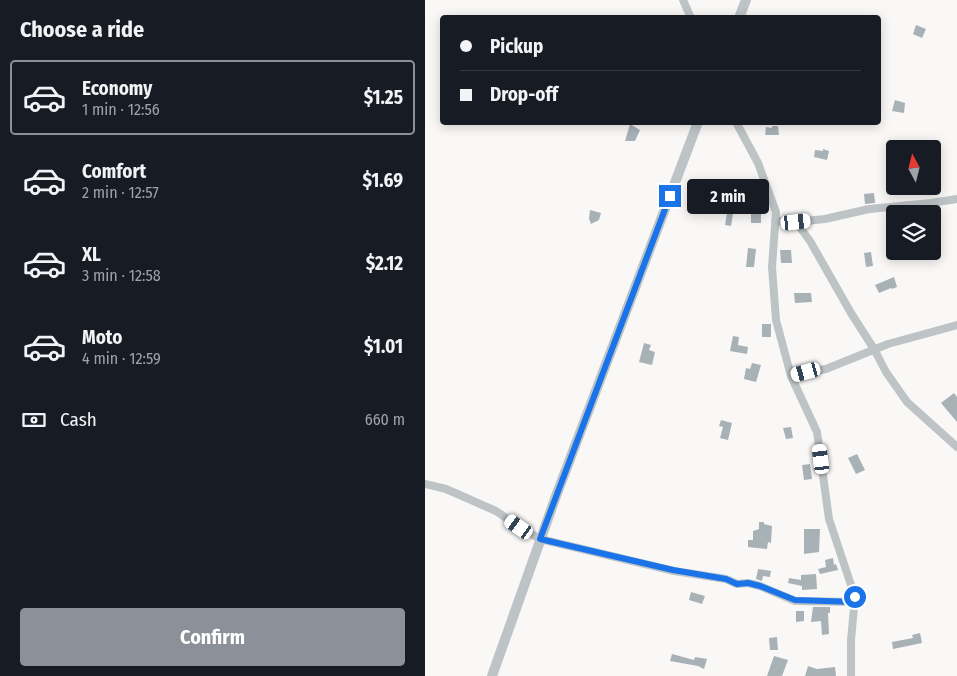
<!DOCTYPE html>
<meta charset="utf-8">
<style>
:root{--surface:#171b24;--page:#242831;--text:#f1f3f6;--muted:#9ea1a6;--line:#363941;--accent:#8c9099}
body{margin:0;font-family:"Fira Sans Condensed",sans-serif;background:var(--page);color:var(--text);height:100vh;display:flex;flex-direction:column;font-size:19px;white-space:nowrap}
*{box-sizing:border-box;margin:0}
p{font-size:16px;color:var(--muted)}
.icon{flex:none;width:28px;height:28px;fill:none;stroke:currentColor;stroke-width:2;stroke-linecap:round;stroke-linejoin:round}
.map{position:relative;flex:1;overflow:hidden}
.drawer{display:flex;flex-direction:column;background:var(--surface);width:425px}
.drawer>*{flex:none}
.banner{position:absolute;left:15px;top:15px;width:441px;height:110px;border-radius:5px;box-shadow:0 2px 12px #0003;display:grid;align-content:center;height:110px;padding:0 20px;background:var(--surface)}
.needle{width:32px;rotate:353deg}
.tools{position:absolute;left:461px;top:140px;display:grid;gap:10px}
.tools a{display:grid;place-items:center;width:55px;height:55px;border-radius:5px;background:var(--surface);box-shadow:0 2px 12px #0003;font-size:25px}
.end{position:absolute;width:22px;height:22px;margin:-11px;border:6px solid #1a73e8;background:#fff;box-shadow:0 0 0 2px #fff}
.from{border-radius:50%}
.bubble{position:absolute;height:35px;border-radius:5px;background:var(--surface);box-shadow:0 2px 12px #0003;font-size:16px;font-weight:700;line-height:35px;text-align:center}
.car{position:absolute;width:15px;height:30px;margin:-15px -8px;border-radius:6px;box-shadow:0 0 4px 1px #0007;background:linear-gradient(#fff 24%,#345 0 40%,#fff 0 76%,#345 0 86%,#fff 0)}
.banner b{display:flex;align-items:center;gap:18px;height:48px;font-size:19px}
.banner b+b{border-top:1px solid var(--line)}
.banner i{width:12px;height:12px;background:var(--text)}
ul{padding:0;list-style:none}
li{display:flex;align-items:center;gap:15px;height:75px;margin:0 10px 8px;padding:0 10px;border:2px solid transparent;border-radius:5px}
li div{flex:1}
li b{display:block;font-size:19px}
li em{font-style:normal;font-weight:700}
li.selected{border-color:var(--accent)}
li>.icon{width:45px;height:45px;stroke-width:1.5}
h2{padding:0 20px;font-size:22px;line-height:60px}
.pay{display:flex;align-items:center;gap:12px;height:55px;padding:0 20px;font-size:19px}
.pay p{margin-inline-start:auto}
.button{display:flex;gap:10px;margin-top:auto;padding:10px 20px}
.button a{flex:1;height:58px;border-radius:5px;background:var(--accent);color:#fff;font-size:20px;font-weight:700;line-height:58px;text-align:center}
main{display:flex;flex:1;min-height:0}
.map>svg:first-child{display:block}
.building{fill:#a7b1b6}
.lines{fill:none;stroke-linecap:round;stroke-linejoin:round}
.minor{stroke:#bec4c6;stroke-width:8}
.tertiary{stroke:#bec4c6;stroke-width:10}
.route{stroke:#1a73e8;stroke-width:6}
</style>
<main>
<section class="drawer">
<h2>Choose a ride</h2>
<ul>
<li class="selected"><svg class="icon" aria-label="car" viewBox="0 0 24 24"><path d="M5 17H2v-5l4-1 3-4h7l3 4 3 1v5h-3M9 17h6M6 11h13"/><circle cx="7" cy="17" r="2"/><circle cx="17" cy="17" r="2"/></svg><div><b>Economy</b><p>1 min · 12:56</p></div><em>$1.25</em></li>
<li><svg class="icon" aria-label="car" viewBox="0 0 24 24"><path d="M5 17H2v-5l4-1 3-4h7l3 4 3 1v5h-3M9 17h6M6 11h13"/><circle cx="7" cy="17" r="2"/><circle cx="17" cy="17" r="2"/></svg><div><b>Comfort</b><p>2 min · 12:57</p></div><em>$1.69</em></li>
<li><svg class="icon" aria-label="car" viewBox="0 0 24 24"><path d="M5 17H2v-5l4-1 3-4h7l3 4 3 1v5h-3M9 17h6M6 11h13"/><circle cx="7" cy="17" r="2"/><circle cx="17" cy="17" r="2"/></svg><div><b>XL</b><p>3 min · 12:58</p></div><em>$2.12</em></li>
<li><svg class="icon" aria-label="car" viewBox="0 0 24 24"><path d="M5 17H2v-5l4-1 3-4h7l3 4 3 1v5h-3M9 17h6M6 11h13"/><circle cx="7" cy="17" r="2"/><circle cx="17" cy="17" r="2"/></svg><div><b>Moto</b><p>4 min · 12:59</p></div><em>$1.01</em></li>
</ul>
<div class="pay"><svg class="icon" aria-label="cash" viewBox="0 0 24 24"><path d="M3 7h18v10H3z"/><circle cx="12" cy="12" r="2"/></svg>Cash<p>660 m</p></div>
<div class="button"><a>Confirm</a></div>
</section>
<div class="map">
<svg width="532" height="676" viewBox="0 0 532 676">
<rect width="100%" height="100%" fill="#f9f8f6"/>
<!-- building -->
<path class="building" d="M491 25 501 29 497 38 488 34Z
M470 100 480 103 479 113 467 111Z
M205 124 215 130 210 141H200Z
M347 126H353L354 135H340L341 127 347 128Z
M398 149 404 151 402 160 389 157 390 150 398 151Z
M287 193 298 198 291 214 286 212 289 205 284 203Z
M449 193 450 203 440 204 439 194Z
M324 199 341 200 338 214H336V223H326V213H323Z
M304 201 310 202 306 226 300 225Z
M165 210 176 213 174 220 166 224 164 219Z
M323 248 331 249 329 267H321Z
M355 250H366L367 263H356Z
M446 252 448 266 441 267 439 253Z
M469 277 472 287 467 289 466 288 454 293 450 285Z
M369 293H386L387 302 370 303Z
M337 324H346V337H337Z
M308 336 314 337 313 345 323 347 322 354 305 351Z
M219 343 226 345 224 350 230 352 227 365 214 362Z
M327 363 336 365 331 382 319 379 321 368 325 369Z
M529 393 532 397V422L516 403Z
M296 420 307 423 303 440 295 438 298 427 294 426Z
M366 427 368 438 361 439 358 428Z
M432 454 440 470 431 474 423 458Z
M385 464 387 479 379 480 377 465Z
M334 522H339V524L347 526 346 543 343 542 342 549 323 547V540H328V531L334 529Z
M379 529H395L394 552 379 554Z
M408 558 409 565 411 564 413 570 395 574 393 569 401 567 400 560Z
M333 569 346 571 345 577 338 576 337 581 331 579Z
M391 574 392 589 377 590V586L363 583 364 578 376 580V575Z
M266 592 280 596 277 604 264 600Z
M388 607H405V613H403L404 634 397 635 396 621 386 622Z
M371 611H379V621L371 622Z
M495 633 497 643 468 649 467 642 488 638 487 635Z
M352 637 353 650H345L344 638Z
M247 654 269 660 270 657 282 659 279 669 273 666 245 661Z
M349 656 363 660 357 676H342Z
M383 666 392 669 410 667 411 676H380Z"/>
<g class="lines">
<!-- minor -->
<path class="minor" d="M258 0 266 18
M311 122 333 163 351 212 347 267 351 320 366 376 392 432 404 519 430 597 426 640V676
M350 221 371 222 400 219 444 209 506 203 532 199
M371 222 385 241 426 313 449 349 461 372 482 402 532 447
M366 376 401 369 463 344 532 325
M0 484 21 489 71 511 94 527 115 539 249 571 301 579 312 584 323 583 335 586 370 601 429 602"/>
<!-- tertiary -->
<path class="tertiary" d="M314 18 321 0
M67 676 131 496 273 122"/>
</g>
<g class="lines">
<!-- route -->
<path class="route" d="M245 196 115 539 248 570 301 579 312 584 323 583 335 586 370 600 429 602 430 597"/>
</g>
</svg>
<div class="tools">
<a><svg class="needle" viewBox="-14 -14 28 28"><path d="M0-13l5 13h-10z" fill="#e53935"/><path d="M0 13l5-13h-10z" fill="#9ea1a6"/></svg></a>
<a><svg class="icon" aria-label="layers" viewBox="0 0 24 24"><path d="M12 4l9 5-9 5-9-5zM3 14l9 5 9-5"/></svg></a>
</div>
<i class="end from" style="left:430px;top:597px"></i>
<i class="end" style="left:245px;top:196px"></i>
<div class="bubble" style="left:262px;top:179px;width:82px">2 min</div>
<i class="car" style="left:371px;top:222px;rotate:84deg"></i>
<i class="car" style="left:381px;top:372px;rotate:255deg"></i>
<i class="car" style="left:396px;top:459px;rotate:353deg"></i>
<i class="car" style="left:94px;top:527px;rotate:305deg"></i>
<div class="banner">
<b><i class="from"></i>Pickup</b>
<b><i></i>Drop-off</b>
</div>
</div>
</main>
